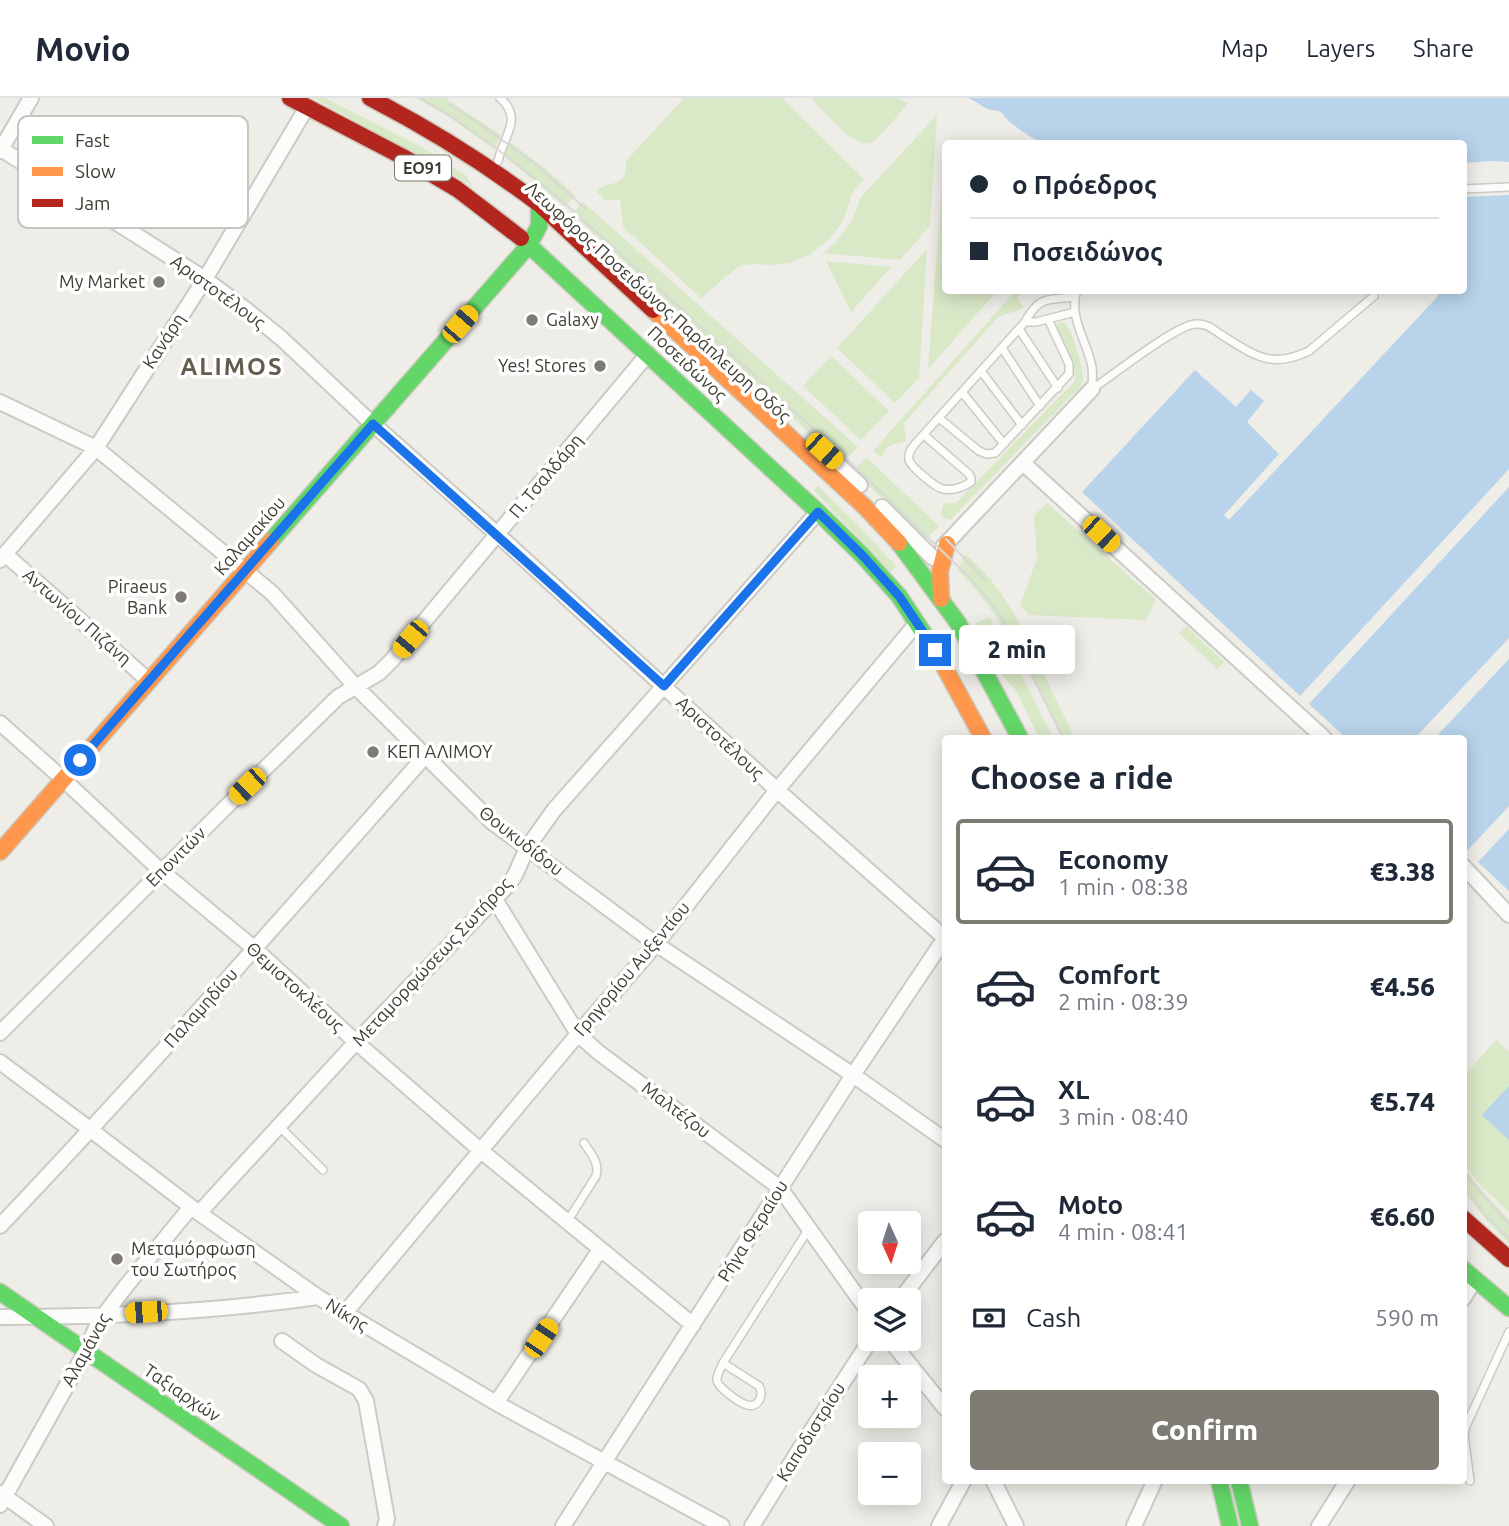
<!DOCTYPE html>
<meta charset="utf-8">
<style>
:root{--surface:#fff;--page:#f2f2f3;--text:#1f2937;--muted:#747a83;--line:#e0e1e3;--accent:#7e7b73}
body{margin:0;font-family:Ubuntu,sans-serif;background:var(--page);color:var(--text);height:100vh;display:flex;flex-direction:column;font-size:26px;white-space:nowrap}
*{box-sizing:border-box;margin:0}
p{font-size:23px;color:var(--muted)}
.icon{flex:none;width:38px;height:38px;fill:none;stroke:currentColor;stroke-width:2;stroke-linecap:round;stroke-linejoin:round}
.map{position:relative;flex:1;overflow:hidden}
.side{position:absolute;left:942px;top:637px;width:525px;height:749px;display:flex;flex-direction:column;background:var(--surface);border-radius:7px;box-shadow:0 4px 18px #0003}
.side>*{flex:none}
.banner{position:absolute;left:942px;top:42px;width:525px;height:154px;border-radius:7px;box-shadow:0 4px 18px #0003;display:grid;align-content:center;height:154px;padding:0 28px;background:var(--surface)}
.needle{width:46px;rotate:177deg}
.fabs{position:absolute;left:858px;top:1113px;display:grid;gap:14px}
.fabs a{display:grid;place-items:center;width:63px;height:63px;border-radius:7px;background:var(--surface);box-shadow:0 4px 18px #0003;font-size:35px}
.end{position:absolute;width:32px;height:32px;margin:-16px;border:9px solid #1a73e8;background:#fff;box-shadow:0 0 0 4px #fff}
.from{border-radius:50%}
.bubble{position:absolute;height:49px;border-radius:7px;background:var(--surface);box-shadow:0 4px 18px #0003;font-size:23px;font-weight:800;line-height:49px;text-align:center}
.car{position:absolute;width:21px;height:42px;margin:-21px -10px;border-radius:9px;box-shadow:0 0 5px 2px #0007;background:linear-gradient(#f5c518 24%,#345 0 40%,#f5c518 0 76%,#345 0 86%,#f5c518 0)}
.banner b{display:flex;align-items:center;gap:24px;height:66px;font-size:26px}
.banner b+b{border-top:2px solid var(--line)}
.banner i{width:18px;height:18px;background:var(--text)}
ul{padding:0;list-style:none}
li{display:flex;align-items:center;gap:21px;height:105px;margin:0 14px 10px;padding:0 14px;border:4px solid transparent;border-radius:7px}
li div{flex:1}
li b{display:block;font-size:26px}
li em{font-style:normal;font-weight:800}
li.selected{border-color:var(--accent)}
li>.icon{width:63px;height:63px;stroke-width:1.5}
h2{padding:0 28px;font-size:32px;line-height:84px}
.pay{display:flex;align-items:center;gap:18px;height:77px;padding:0 28px;font-size:26px}
.pay p{margin-inline-start:auto}
.primary-button{display:flex;gap:14px;margin-top:auto;padding:14px 28px}
.primary-button a{flex:1;height:80px;border-radius:7px;background:var(--accent);color:#fff;font-size:28px;font-weight:800;line-height:80px;text-align:center}
header{display:flex;align-items:center;gap:42px;box-sizing:border-box;height:98px;padding:0 35px;background:var(--surface);border-bottom:2px solid var(--line)}
header strong{font-size:33px}
nav{display:flex;gap:38px;margin-inline-start:auto;font-size:24px}
.map>svg:first-child{display:block}
.green{fill:#d9e8c7}
.water{fill:#b8d3ea}
.lines{fill:none;stroke-linecap:round;stroke-linejoin:round}
.lane-casing{stroke:#cccac5;stroke-width:10}
.street-casing{stroke:#cccac5;stroke-width:18}
.fast-casing{stroke:#cccabe;stroke-width:19}
.slow-casing{stroke:#cccabe;stroke-width:19}
.jam-casing{stroke:#cccabe;stroke-width:19}
.lane{stroke:#fcfcfb;stroke-width:7}
.street{stroke:#fcfcfb;stroke-width:14}
.fast{stroke:#63d668;stroke-width:16}
.slow{stroke:#ff974d;stroke-width:16}
.jam{stroke:#b3261e;stroke-width:16}
.tram{stroke:#d8d8d7;stroke-width:2}
.route{stroke:#1a73e8;stroke-width:9}
.poi-dot{fill:#7e7b73;stroke:#fff;stroke-width:2.5}
.labels{text-anchor:middle;stroke-width:7;stroke-linejoin:round;paint-order:stroke}
.shield{fill:#fff;stroke:#7b7871;stroke-width:2}
.shield-label{font-size:16px;font-weight:bold;fill:#423e34}
.poi-label{font-size:18px;fill:#423e34;stroke:#fff;text-anchor:end}
.street-label{font-size:18px;fill:#423e34;stroke:#fff}
.district-label{font-size:24px;font-weight:bold;letter-spacing:2px;fill:#655c4c;stroke:#fff}
.key{fill:#fff;stroke:#c6c5c2;stroke-width:2}
.key-label{font-size:19px;fill:#423e34}
</style>
<header>
<strong>Movio</strong>
<nav><a>Map</a><a>Layers</a><a>Share</a></nav>
</header>
<div class="map">
<svg width="1509" height="1428" viewBox="0 0 1509 1428">
<rect width="100%" height="100%" fill="#eeede7"/>
<!-- green -->
<path class="green" d="M314 0H325L420 48 465 77 473 88Z
M416 0H445L501 37 494 51 449 19Z
M684 0H782L864 81 853 93 845 118 838 130 826 144 811 156 790 165 770 167 752 166 739 168 701 200 623 129 620 102H605L596 93C612 80 627 92 626 63Z
M811 0H898L908 5C901 13 878 43 870 45 854 51 822 11 811 0Z
M937 17 930 128 900 162 824 155C843 138 853 125 860 100Z
M510 44 546 71 575 97 565 109 504 58Z
M945 46V192L997 193 928 271Z
M583 104 858 349 842 365 572 116Z
M927 151 919 280 895 305 837 250Z
M826 163 891 169 851 214Z
M1016 192 1024 193 1017 199 1024 210 998 219 904 325 906 343C895 346 884 346 883 360L873 353Z
M1059 224C1065 225 1065 224 1068 229 1073 236 1083 271 1083 279 1083 284 1082 285 1079 290L950 422 943 419 941 416 943 407 948 405H956L1075 283C1076 263 1064 247 1055 230Z
M831 258 889 313 861 342 803 288Z
M866 359 939 428 926 441 853 373Z
M818 388 857 426 896 468 891 474 814 393Z
M1047 405 1156 502 1146 522 1029 517 1020 508 1037 460 1034 417Z
M965 456C997 482 1019 521 1036 559L1022 565C1004 529 986 501 958 472Z
M989 519 1009 551 1053 640H1039L1017 594 1002 577 991 560 976 525Z
M1186 528 1224 564 1217 571 1179 535Z
M1039 567 1075 640H1062L1028 572Z
M1496 942 1509 953V1114L1479 1086 1463 1064V979Z
M1463 1069 1481 1091 1509 1122V1145L1484 1120 1463 1091Z"/>
<!-- water -->
<path class="water" d="M968 0H1509V64L1491 63 1463 65V46L1044 45C1032 41 1022 33 1011 25 1007 22 1004 16 999 13 996 12 991 12 988 11 981 8 976 3 968 0Z
M1509 97V371L1300 598 1082 394 1195 272 1236 309 1251 292 1264 303 1247 324 1279 356 1224 417 1229 422 1438 198V193L1463 192V99Z
M1509 389V540L1415 640H1346L1309 606Z
M1509 561V708L1466 754 1463 751V640H1435Z
M1509 731V793L1478 764Z
M1509 988V1042L1482 1017Z"/>
<g class="lines">
<defs>
<path id="lane" d="M498 63C503 39 524 20 500 0
M1463 91 1509 89
M1077 192C1068 219 1087 243 1092 269 1093 276 1092 284 1092 291
M1025 224H1036L1075 214
M1019 231 1058 290
M1002 250 1040 308
M981 273 1022 327
M1092 291C1112 278 1177 226 1196 226 1206 225 1213 231 1220 236 1253 256 1270 272 1309 253L1374 198
M962 294 1004 346
M939 320 979 353 987 356 995 355 1069 276V266L1048 221
M924 337 969 376 971 380V384C963 389 952 393 943 391 936 390 911 369 909 362 908 355 911 351 915 346L1025 224C1039 198 1047 202 1074 199
M279 1028 323 1072
M567 1124 596 1078C600 1065 591 1056 584 1045
M723 1265 759 1288C764 1297 759 1310 747 1307 740 1305 716 1289 717 1281 717 1276 721 1270 723 1265L808 1132
M1470 1383 1464 1337 1466 1328 1509 1234"/>
<path id="street" d="M1 51 205 181 244 210 281 240 364 318 497 436 777 692 945 840
M0 53 31 0
M0 304 96 350 272 495 356 589 492 724 656 846 853 977 945 1042
M816 346 860 387
M1023 365 1324 640
M882 409 933 460
M943 449 1092 291
M5 456 149 583
M0 462 96 350 205 181 307 9
M0 625 63 681 161 773 255 851 356 944 480 1052 693 1227
M1463 768 1509 817
M494 800 578 936 598 954 780 1090 870 1216
M0 935 229 706 338 599 379 575 392 562 648 256
M0 964 91 1032 199 1115 318 1199 496 1305 722 1428
M199 1115 356 944 509 786 515 777 527 750 554 712 818 414
M0 1128C146 974 286 816 426 657
M1463 1201 1475 1181
M900 1202 945 1143
M344 1216 578 936 656 846 777 692 917 525
M0 1219C106 1219 213 1214 318 1199
M889 1241 945 1310
M282 1243 316 1267 359 1291 366 1303 387 1421 385 1428
M496 1305 600 1152
M993 1382 1016 1428
M0 1395 46 1428
M0 1407 86 1253 98 1225 126 1188 191 1109
M563 1428 853 977 945 840
M752 1428 806 1341 871 1241
M939 1428 964 1382
M1134 1428 1155 1382
M1319 1428 1348 1382"/>
<path id="fast" d="M521 140 818 414 862 457 899 498 936 554
M271 443 529 147 539 128V106
M899 445 958 525 1020 640
M1463 1171 1509 1210
M0 1194 341 1428
M1219 1382 1230 1428
M1239 1382 1250 1428"/>
<path id="slow" d="M653 212 865 409 899 445
M941 501 940 473 947 446
M936 554 983 640
M0 754 271 443"/>
<path id="jam" d="M290 0 403 59 457 91 521 140
M370 0C430 31 486 66 539 106L653 212
M1463 1120 1509 1161"/>
</defs>
<!-- lane casing -->
<use href="#lane" class="lane-casing"/>
<!-- street casing -->
<use href="#street" class="street-casing"/>
<!-- fast casing -->
<use href="#fast" class="fast-casing"/>
<!-- slow casing -->
<use href="#slow" class="slow-casing"/>
<!-- jam casing -->
<use href="#jam" class="jam-casing"/>
<!-- lane -->
<use href="#lane" class="lane"/>
<!-- street -->
<use href="#street" class="street"/>
<!-- fast -->
<use href="#fast" class="fast"/>
<!-- slow -->
<use href="#slow" class="slow"/>
<!-- jam -->
<use href="#jam" class="jam"/>
<!-- tram -->
<path class="tram" d="M420 0C474 31 524 70 571 111L850 364 971 481 996 511 1014 540 1063 640
M449 6 480 26 534 65 585 110
M946 441 985 482
M1463 1073 1481 1095 1509 1126
M1472 1098 1486 1118 1509 1140"/>
</g>
<g class="lines">
<!-- route -->
<path class="route" d="M80 662 373 326 664 588 818 414 862 457 899 498 935 552"/>
</g>
<!-- markers -->
<g class="poi-dot">
<circle cx="159" cy="184" r="7"/>
<circle cx="532" cy="222" r="7"/>
<circle cx="600" cy="268" r="7"/>
<circle cx="181" cy="499" r="7"/>
<circle cx="373" cy="654" r="7"/>
<circle cx="117" cy="1161" r="7"/>
</g>
<g class="labels">
<!-- shield labels -->
<rect class="shield" x="395" y="57.5" width="56" height="25" rx="5"/>
<g class="shield-label">
<text x="423" y="76">ΕΟ91</text>
</g>
<!-- poi labels -->
<g class="poi-label">
<text x="145" y="190">My Market</text>
<text x="546" y="228" text-anchor="start">Galaxy</text>
<text x="586" y="274">Yes! Stores</text>
<text x="167" y="495">Piraeus<tspan x="167" dy="21">Bank</tspan></text>
<text x="387" y="660" text-anchor="start">ΚΕΠ ΑΛΙΜΟΥ</text>
<text x="131" y="1157" text-anchor="start">Μεταμόρφωση<tspan x="131" dy="21">του Σωτήρος</tspan></text>
</g>
<!-- street labels -->
<g class="street-label">
<text transform="translate(218 194) rotate(36)" y="6">Αριστοτέλους</text>
<text transform="translate(658 204) rotate(42)" y="6">Λεωφόρος Ποσειδώνος Παράπλευρη Οδός</text>
<text transform="translate(164 243) rotate(-57)" y="6">Κανάρη</text>
<text transform="translate(687 266) rotate(43)" y="6">Ποσειδώνος</text>
<text transform="translate(546 378) rotate(-50)" y="6">Π. Τσαλδάρη</text>
<text transform="translate(250 438) rotate(-49)" y="6">Καλαμακίου</text>
<text transform="translate(77 519) rotate(41)" y="6">Αντωνίου Πιζάνη</text>
<text transform="translate(720 640) rotate(43)" y="6">Αριστοτέλους</text>
<text transform="translate(521 743) rotate(38)" y="6">Θουκυδίδου</text>
<text transform="translate(176 759) rotate(-45)" y="6">Επονιτών</text>
<text transform="translate(432 864) rotate(-47)" y="6">Μεταμορφώσεως Σωτήρος</text>
<text transform="translate(632 871) rotate(-50)" y="6">Γρηγορίου Αυξεντίου</text>
<text transform="translate(295 889) rotate(42)" y="6">Θεμιστοκλέους</text>
<text transform="translate(201 910) rotate(-48)" y="6">Παλαμηδίου</text>
<text transform="translate(676 1012) rotate(37)" y="6">Μαλτέζου</text>
<text transform="translate(753 1133) rotate(-58)" y="6">Ρήγα Φεραίου</text>
<text transform="translate(347 1217) rotate(31)" y="6">Νίκης</text>
<text transform="translate(86 1252) rotate(-61)" y="6">Αλαμάνας</text>
<text transform="translate(182 1295) rotate(34)" y="6">Ταξιαρχών</text>
<text transform="translate(811 1334) rotate(-58)" y="6">Καποδιστρίου</text>
</g>
<!-- district labels -->
<g class="district-label">
<text x="232" y="277">ALIMOS</text>
</g>
</g>
<!-- legend -->
<rect x="18" y="18" width="230" height="112" rx="10" class="key"/>
<rect x="32" y="38" width="31" height="8" fill="#63d668"/>
<rect x="32" y="69" width="31" height="9" fill="#ff974d"/>
<rect x="32" y="101" width="31" height="8" fill="#b3261e"/>
<g class="key-label">
<text x="75" y="49">Fast</text>
<text x="75" y="80">Slow</text>
<text x="75" y="112">Jam</text>
</g>
</svg>
<div class="fabs">
<a><svg class="needle" viewBox="-14 -14 28 28"><path d="M0-13l5 13h-10z" fill="#e53935"/><path d="M0 13l5-13h-10z" fill="#747a83"/></svg></a>
<a><svg class="icon" aria-label="layers" viewBox="0 0 24 24"><path d="M12 4l9 5-9 5-9-5zM3 14l9 5 9-5"/></svg></a>
<a>+</a>
<a>−</a>
</div>
<i class="end from" style="left:80px;top:662px"></i>
<i class="end" style="left:935px;top:552px"></i>
<div class="bubble" style="left:959px;top:527px;width:116px">2 min</div>
<i class="car" style="left:460px;top:226px;rotate:41deg"></i>
<i class="car" style="left:824px;top:353px;rotate:132deg"></i>
<i class="car" style="left:1101px;top:436px;rotate:133deg"></i>
<i class="car" style="left:410px;top:541px;rotate:220deg"></i>
<i class="car" style="left:247px;top:688px;rotate:226deg"></i>
<i class="car" style="left:146px;top:1214px;rotate:266deg"></i>
<i class="car" style="left:541px;top:1240px;rotate:34deg"></i>
<div class="banner">
<b><i class="from"></i>ο Πρόεδρος</b>
<b><i></i>Ποσειδώνος</b>
</div>
<section class="side">
<h2>Choose a ride</h2>
<ul>
<li class="selected"><svg class="icon" aria-label="car" viewBox="0 0 24 24"><path d="M5 17H2v-5l4-1 3-4h7l3 4 3 1v5h-3M9 17h6M6 11h13"/><circle cx="7" cy="17" r="2"/><circle cx="17" cy="17" r="2"/></svg><div><b>Economy</b><p>1 min · 08:38</p></div><em>€3.38</em></li>
<li><svg class="icon" aria-label="car" viewBox="0 0 24 24"><path d="M5 17H2v-5l4-1 3-4h7l3 4 3 1v5h-3M9 17h6M6 11h13"/><circle cx="7" cy="17" r="2"/><circle cx="17" cy="17" r="2"/></svg><div><b>Comfort</b><p>2 min · 08:39</p></div><em>€4.56</em></li>
<li><svg class="icon" aria-label="car" viewBox="0 0 24 24"><path d="M5 17H2v-5l4-1 3-4h7l3 4 3 1v5h-3M9 17h6M6 11h13"/><circle cx="7" cy="17" r="2"/><circle cx="17" cy="17" r="2"/></svg><div><b>XL</b><p>3 min · 08:40</p></div><em>€5.74</em></li>
<li><svg class="icon" aria-label="car" viewBox="0 0 24 24"><path d="M5 17H2v-5l4-1 3-4h7l3 4 3 1v5h-3M9 17h6M6 11h13"/><circle cx="7" cy="17" r="2"/><circle cx="17" cy="17" r="2"/></svg><div><b>Moto</b><p>4 min · 08:41</p></div><em>€6.60</em></li>
</ul>
<div class="pay"><svg class="icon" aria-label="cash" viewBox="0 0 24 24"><path d="M3 7h18v10H3z"/><circle cx="12" cy="12" r="2"/></svg>Cash<p>590 m</p></div>
<div class="primary-button"><a>Confirm</a></div>
</section>
</div>
